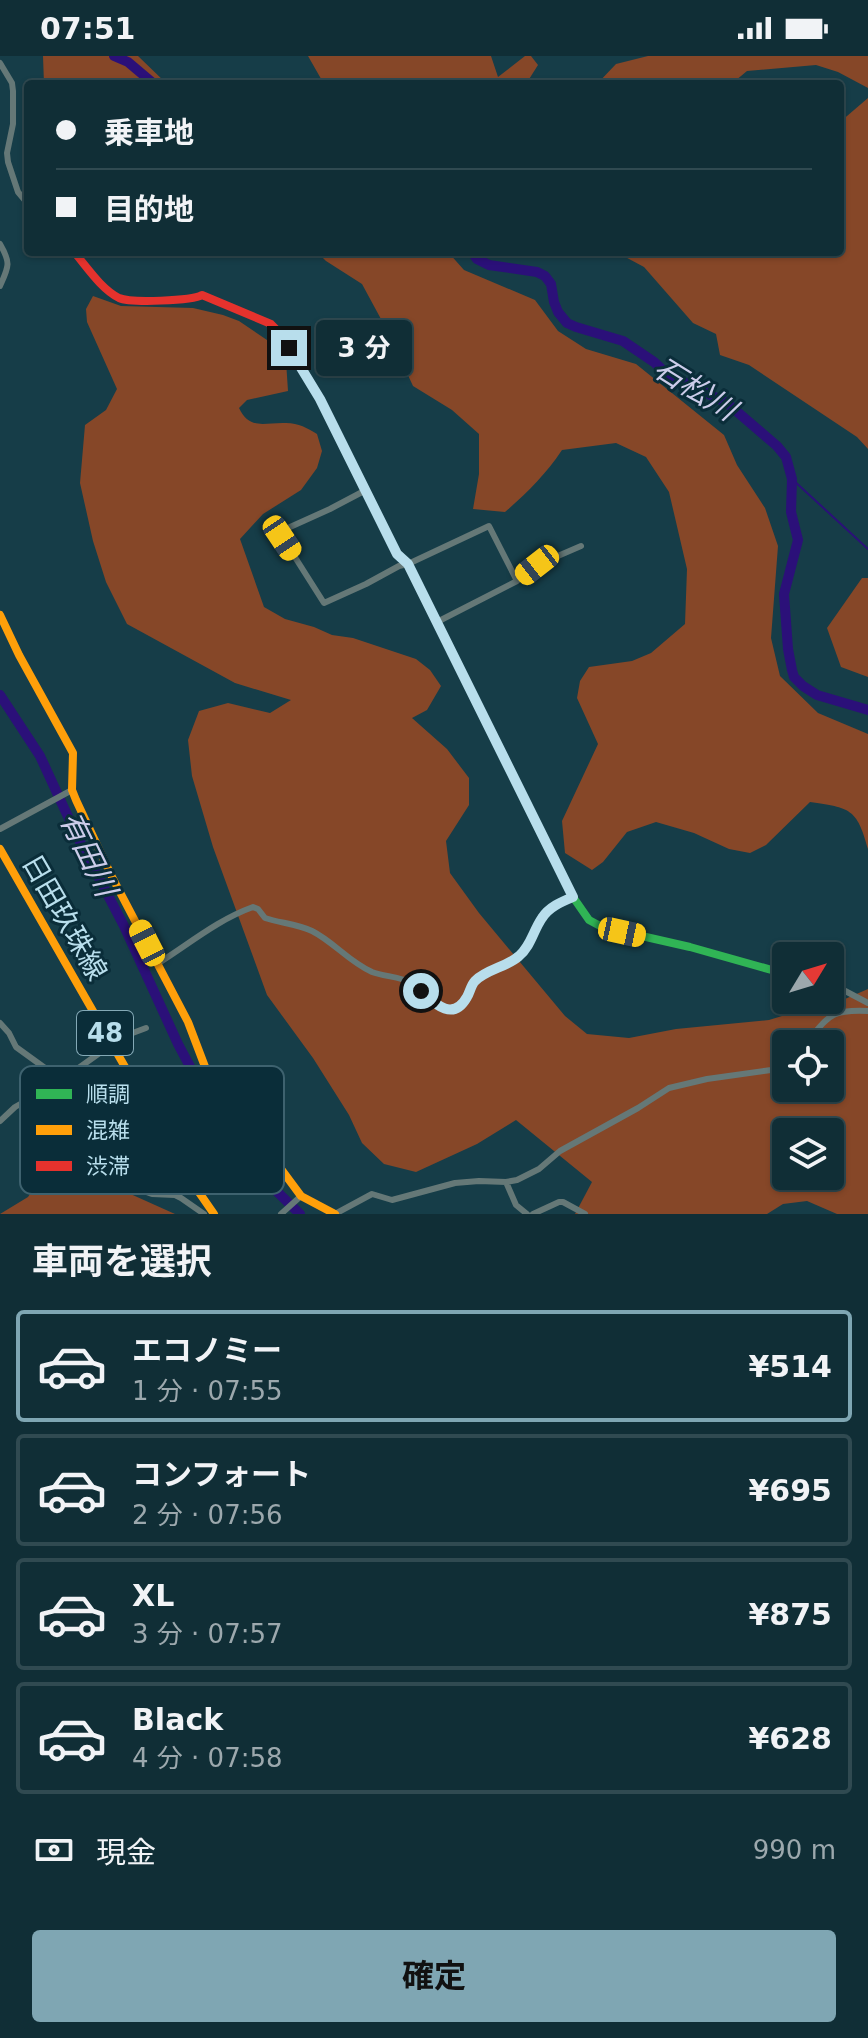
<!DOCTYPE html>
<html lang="ja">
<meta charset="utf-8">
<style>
:root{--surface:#102e36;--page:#19363e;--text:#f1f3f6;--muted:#9ca8ad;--line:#304a51;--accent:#7fa6b3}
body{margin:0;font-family:"DejaVu Sans","Noto Sans JP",sans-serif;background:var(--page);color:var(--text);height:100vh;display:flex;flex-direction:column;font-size:30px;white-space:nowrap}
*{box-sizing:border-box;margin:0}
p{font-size:26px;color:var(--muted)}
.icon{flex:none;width:44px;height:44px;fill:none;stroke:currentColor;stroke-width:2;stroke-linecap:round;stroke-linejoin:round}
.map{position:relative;height:1158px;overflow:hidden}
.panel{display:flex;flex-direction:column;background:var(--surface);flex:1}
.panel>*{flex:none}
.guide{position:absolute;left:24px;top:24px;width:820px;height:176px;border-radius:8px;box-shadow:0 2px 6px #0004,0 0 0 2px var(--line);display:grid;align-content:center;height:176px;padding:0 32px;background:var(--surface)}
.needle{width:52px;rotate:52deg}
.tools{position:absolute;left:772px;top:886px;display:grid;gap:16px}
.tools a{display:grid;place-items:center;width:72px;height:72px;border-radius:8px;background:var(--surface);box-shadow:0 2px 6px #0004,0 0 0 2px var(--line);font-size:40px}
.end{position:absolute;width:36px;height:36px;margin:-18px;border:10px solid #b8deec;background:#111;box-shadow:0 0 0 4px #111}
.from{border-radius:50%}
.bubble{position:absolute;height:56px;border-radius:8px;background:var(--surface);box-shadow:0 2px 6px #0004,0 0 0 2px var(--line);font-size:26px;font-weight:700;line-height:56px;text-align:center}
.car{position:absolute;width:24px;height:48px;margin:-24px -12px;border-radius:10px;box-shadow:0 0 6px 2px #0007;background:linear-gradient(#f5c518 24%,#345 0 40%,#f5c518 0 76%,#345 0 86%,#f5c518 0)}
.guide b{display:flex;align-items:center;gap:28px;height:76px;font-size:30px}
.guide b+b{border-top:2px solid var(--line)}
.guide i{width:20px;height:20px;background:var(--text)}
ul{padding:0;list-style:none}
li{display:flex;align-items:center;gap:24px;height:112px;margin:0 16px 12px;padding:0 16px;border:4px solid var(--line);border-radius:8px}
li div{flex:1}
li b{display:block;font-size:30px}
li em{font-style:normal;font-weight:700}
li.current{border-color:var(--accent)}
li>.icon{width:72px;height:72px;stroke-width:1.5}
h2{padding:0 32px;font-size:36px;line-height:96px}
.pay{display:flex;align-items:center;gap:20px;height:88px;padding:0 32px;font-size:30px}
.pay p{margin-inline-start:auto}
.button{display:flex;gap:16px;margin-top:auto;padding:16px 32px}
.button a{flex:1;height:92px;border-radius:8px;background:var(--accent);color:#111;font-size:32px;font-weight:700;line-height:92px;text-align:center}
.status{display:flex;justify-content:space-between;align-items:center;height:56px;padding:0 40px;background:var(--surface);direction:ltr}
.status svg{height:22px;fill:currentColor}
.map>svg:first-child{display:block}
.green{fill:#864728;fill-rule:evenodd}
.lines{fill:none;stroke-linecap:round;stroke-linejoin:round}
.stream{stroke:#2b1079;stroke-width:2}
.river{stroke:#2b1079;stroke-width:10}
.street{stroke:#657877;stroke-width:6}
.fast{stroke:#30b455;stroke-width:8}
.slow{stroke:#ff9f0a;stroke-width:8}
.jam{stroke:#e5322d;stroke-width:8}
.route{stroke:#b8deec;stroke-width:10}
.labels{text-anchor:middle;stroke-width:6;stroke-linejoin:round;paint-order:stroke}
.shield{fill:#0a2d39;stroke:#84a9b6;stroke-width:2}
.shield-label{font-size:26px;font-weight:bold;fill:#b8deec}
.street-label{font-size:28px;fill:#b8deec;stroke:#0a2d39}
.water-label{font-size:30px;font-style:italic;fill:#cbcce9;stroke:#0a2d39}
.key{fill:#0a2d39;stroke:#3e626f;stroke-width:2}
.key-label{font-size:22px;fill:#b8deec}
</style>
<div class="status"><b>07:51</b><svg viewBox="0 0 49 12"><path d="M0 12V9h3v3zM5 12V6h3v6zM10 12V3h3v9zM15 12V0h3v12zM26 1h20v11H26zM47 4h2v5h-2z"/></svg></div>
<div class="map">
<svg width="868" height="1158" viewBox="0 0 868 1158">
<rect width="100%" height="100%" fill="#163d48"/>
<!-- green -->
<path class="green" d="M43 0H138L167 28H44Z
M308 0H491L498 21 525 0H531L538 9 526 28H324Z
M648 0H868V32L838 16 816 9 747 15 735 25 739 28H597L616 8Z
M868 42V393L857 381 749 309 720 299 716 278 693 267 644 211 616 196H840V66Z
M317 196H448L464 214 535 244 558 275 586 293 636 308 724 379 737 409 765 452 778 490 771 582 780 620 818 657 868 678V793C857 752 850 752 810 746L766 789 750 797 729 793 694 777 656 766 627 776 603 806 592 814 565 797 562 765 598 688 577 642 580 625 589 611 632 605 651 597 685 568 687 513 669 436 646 401 616 387 562 394C546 418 527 437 505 456L473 453 479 418V378L452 354 413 330 388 276 362 228 326 205Z
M93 240 121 250 193 252 223 259 239 265 267 284 286 305 288 335 247 344 239 352C250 375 265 366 286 367 299 367 307 372 317 378L322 395 317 412 301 434 263 458 240 483 264 551 285 563 314 571 332 579 353 582 416 603 430 614 441 630 427 654 412 662 447 693 469 722V749L446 785 450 817 479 857 565 960 587 978 629 982 676 973 769 964 808 952 838 946 868 933V1158H837L807 1145 783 1148 767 1158H575L592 1126 516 1064 477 1088 416 1116 384 1108 362 1087 349 1059 313 1002 267 939 213 791 192 720 188 684 199 655 228 647 270 657 291 644 235 627 127 568 106 526 93 485 80 427 85 369 106 354 117 333 87 266 86 253ZM786 988H830V1032H786ZM786 1076H830V1120H786Z
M862 522H868V621L841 611 827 572Z
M50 1093 83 1120 106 1127 175 1158H0L28 1141 38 1126 34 1098Z"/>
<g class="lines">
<!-- stream -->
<path class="stream" d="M792 423 868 493"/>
<!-- river -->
<path class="river" d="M114 0 128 6 154 28
M472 196 477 203 489 209 537 216 545 220 551 228 554 246 558 256 567 267 576 271 623 285 654 306 667 318 727 347 777 390 786 401 792 423 791 456 798 484 784 538 788 593 792 614 794 621 803 630 817 639 868 654
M0 639 40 700 76 778 124 870 178 988 221 1069 237 1092 261 1120 300 1158"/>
<!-- street -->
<path class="street" d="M0 7 12 27 13 35V68L7 97 8 106 18 136 28 148
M0 188C11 207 9 210 0 230
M366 434 330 453 279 476 324 547 366 528 399 510 408 508 489 470 517 525
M437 566 517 525 537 509 581 490
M0 773 72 734
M157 908C189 888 217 864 253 851L258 853 265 862C280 867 297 868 312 875 334 886 349 906 372 916 385 921 401 920 413 928 424 936 437 958 453 953 468 948 465 935 474 925 485 913 504 911 517 902 531 892 533 874 543 861 550 850 561 846 573 841
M830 927 868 947
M0 967 9 977 16 991 45 1012 59 1026
M805 988C829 961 829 953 868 955
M32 1042 36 1057 67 1096 78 1103 135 1132 152 1138 175 1139 181 1142 204 1158
M0 1065 15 1051 59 1026 122 981 146 972
M506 1126 516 1149 527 1158
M281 1158 301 1140
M335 1158 372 1138 392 1144 455 1127 479 1125 506 1126 517 1124 539 1113 560 1095 638 1052 669 1032 707 1023 771 1014 786 1007
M533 1158 559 1146H563L585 1158"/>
<!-- fast -->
<path class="fast" d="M484 662 573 841 589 864 602 871 690 891 786 918"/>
<!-- slow -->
<path class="slow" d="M0 559 19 599 73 697 72 734 76 744 111 819 188 966 207 1016 215 1029 233 1048 301 1140 335 1158
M0 793 187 1119 214 1158"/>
<!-- jam -->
<path class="jam" d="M74 196C87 211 101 233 119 242 130 247 192 245 202 239L271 268 283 280 320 343 397 498 408 508 484 662"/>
</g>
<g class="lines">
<!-- route -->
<path class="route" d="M289 292 320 343 397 498 408 508 573 841C561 846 549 851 542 862 533 875 531 890 519 900 507 911 487 913 475 925 471 929 470 936 467 941 453 966 435 948 421 935"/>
</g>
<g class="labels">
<!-- shield labels -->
<rect class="shield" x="77" y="955" width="56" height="44" rx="6"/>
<g class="shield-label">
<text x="105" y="986">48</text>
</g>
<!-- street labels -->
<g class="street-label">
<text transform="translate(65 861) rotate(60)" y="10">日田玖珠線</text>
</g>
<!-- water labels -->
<g class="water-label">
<text transform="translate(695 333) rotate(32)" y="10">石松川</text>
<text transform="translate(88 798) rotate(64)" y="10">有田川</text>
</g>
</g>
<!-- legend -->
<rect x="20" y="1010" width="264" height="128" rx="12" class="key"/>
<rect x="36" y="1033" width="36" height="10" fill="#30b455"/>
<rect x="36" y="1069" width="36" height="10" fill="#ff9f0a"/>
<rect x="36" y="1105" width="36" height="10" fill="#e5322d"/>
<g class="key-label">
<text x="86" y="1046">順調</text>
<text x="86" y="1082">混雑</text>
<text x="86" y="1118">渋滞</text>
</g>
</svg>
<div class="tools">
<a><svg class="needle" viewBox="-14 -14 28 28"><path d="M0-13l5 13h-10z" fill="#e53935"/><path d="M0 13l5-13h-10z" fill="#9ca8ad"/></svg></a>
<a><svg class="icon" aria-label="locate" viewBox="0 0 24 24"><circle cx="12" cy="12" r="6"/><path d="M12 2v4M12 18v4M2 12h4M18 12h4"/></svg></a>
<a><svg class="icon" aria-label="layers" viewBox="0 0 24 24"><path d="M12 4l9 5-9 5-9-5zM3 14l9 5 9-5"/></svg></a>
</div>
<i class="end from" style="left:421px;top:935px"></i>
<i class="end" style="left:289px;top:292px"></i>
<div class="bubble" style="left:316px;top:264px;width:96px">3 分</div>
<i class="car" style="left:282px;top:482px;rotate:146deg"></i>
<i class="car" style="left:537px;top:509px;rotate:232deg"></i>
<i class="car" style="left:622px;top:876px;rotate:102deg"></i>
<i class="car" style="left:147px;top:887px;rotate:333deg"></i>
<div class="guide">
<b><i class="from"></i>乗車地</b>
<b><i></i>目的地</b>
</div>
</div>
<section class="panel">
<h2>車両を選択</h2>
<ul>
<li class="current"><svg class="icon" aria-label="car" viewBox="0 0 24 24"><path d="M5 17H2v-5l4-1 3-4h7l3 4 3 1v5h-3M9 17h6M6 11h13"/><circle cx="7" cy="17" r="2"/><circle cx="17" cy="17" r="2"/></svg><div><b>エコノミー</b><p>1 分 · 07:55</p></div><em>¥514</em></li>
<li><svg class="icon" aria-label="car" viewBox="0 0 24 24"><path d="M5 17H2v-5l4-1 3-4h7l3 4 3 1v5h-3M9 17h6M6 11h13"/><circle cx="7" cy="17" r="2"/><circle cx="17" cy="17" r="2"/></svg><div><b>コンフォート</b><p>2 分 · 07:56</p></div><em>¥695</em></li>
<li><svg class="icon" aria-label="car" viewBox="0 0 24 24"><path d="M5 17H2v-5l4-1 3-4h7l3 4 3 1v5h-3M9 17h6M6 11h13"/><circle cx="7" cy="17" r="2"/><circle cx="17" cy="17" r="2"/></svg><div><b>XL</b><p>3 分 · 07:57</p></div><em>¥875</em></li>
<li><svg class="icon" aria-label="car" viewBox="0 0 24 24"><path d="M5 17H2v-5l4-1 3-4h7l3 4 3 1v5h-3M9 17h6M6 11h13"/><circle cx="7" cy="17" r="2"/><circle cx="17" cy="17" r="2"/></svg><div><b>Black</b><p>4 分 · 07:58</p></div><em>¥628</em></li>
</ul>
<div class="pay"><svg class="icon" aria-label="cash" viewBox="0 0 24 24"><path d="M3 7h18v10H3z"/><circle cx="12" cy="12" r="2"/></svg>現金<p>990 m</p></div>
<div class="button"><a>確定</a></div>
</section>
